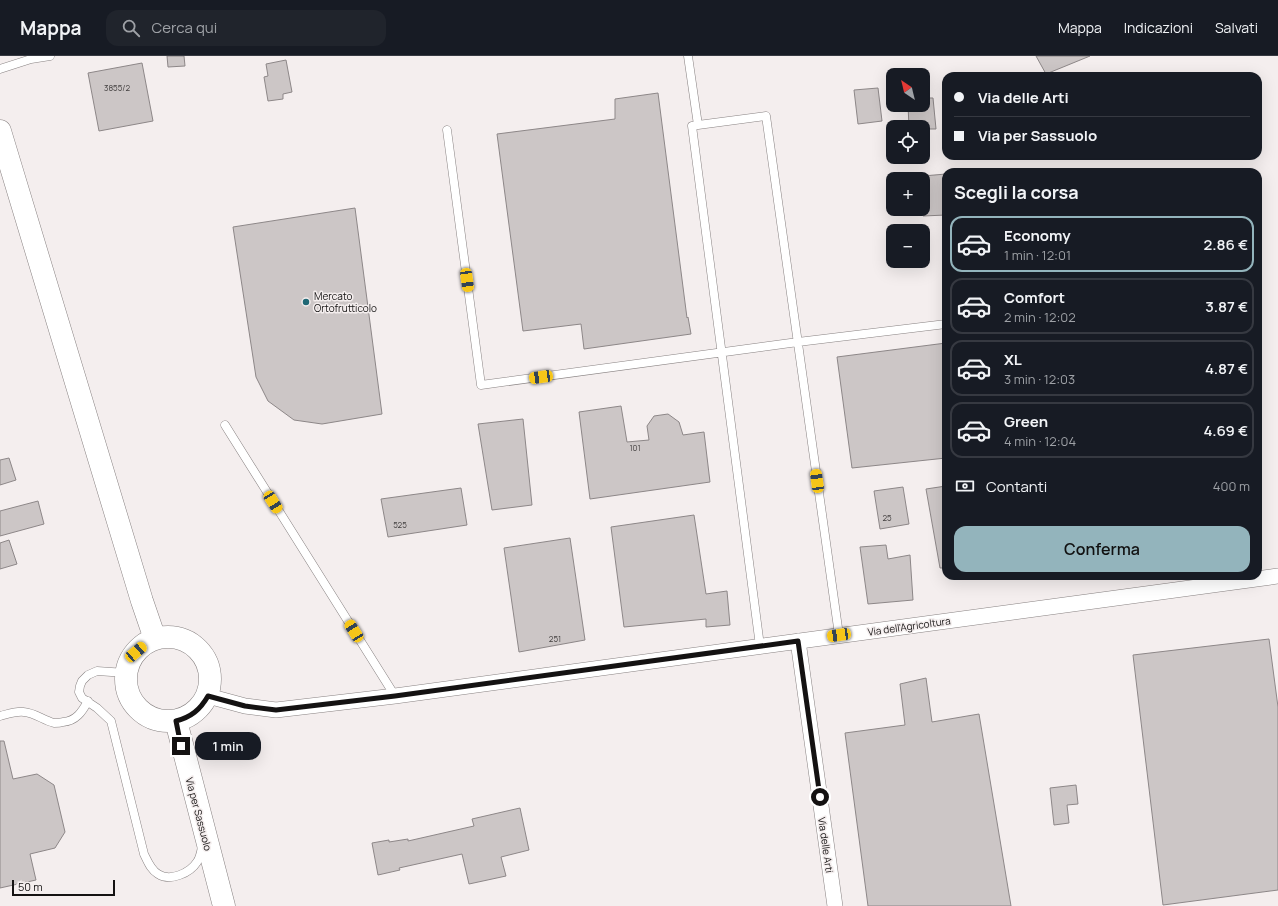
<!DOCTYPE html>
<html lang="it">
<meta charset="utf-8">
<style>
:root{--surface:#171b24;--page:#20242c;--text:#f1f3f6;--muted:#9ea1a6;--line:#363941;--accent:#93b4bc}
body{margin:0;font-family:Manrope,sans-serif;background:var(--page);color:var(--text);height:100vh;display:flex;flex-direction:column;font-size:15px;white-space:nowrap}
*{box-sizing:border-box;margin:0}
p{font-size:13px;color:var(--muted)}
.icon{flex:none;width:22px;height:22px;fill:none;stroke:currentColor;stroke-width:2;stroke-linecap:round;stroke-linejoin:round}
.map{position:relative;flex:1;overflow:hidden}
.side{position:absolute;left:942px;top:112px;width:320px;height:412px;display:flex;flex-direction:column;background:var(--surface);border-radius:12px;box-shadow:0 4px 16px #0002}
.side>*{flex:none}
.banner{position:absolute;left:942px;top:16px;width:320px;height:88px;border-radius:12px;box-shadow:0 4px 16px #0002;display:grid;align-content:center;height:88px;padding:0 12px;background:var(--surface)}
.needle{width:26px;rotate:325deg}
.controls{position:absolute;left:886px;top:12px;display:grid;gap:8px}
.controls a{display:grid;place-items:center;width:44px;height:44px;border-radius:8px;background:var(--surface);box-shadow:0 4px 16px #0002;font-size:20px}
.scale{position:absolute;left:12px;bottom:10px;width:103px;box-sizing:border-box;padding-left:4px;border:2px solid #141212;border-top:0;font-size:11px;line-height:14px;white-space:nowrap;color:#141212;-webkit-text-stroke:3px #f4eeee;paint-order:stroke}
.end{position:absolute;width:18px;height:18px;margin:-9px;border:5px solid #141212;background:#fff;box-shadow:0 0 0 2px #fff}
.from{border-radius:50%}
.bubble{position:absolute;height:28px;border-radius:12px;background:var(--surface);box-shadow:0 4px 16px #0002;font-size:13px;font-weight:600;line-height:28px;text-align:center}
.car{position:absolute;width:12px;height:24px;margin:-12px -6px;border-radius:5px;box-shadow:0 0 3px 1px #0007;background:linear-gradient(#f5c518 24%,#345 0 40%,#f5c518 0 76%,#345 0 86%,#f5c518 0)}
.banner b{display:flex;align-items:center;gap:14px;height:38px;font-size:15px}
.banner b+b{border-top:1px solid var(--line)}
.banner i{width:10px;height:10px;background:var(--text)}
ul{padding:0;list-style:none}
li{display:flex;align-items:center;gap:12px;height:56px;margin:0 8px 6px;padding:0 4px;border:2px solid var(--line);border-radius:12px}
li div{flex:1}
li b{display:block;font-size:15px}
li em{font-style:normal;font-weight:600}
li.on{border-color:var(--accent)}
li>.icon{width:36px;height:36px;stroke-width:1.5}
h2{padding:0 12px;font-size:18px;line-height:48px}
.pay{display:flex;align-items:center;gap:10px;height:44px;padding:0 12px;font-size:15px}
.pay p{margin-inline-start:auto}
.primary-button{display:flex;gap:8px;margin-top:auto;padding:8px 12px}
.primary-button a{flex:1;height:46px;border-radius:12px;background:var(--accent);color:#111;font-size:16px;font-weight:600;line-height:46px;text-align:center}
header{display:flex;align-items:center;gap:24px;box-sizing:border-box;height:56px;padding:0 20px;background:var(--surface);border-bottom:1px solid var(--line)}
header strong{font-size:19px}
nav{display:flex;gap:22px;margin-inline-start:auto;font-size:14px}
.search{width:280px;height:36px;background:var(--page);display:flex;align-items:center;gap:10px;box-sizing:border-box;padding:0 14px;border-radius:12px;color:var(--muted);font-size:15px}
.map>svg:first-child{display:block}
.building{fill:#ccc6c6;stroke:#8d8788}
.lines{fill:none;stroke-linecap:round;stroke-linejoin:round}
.lane-casing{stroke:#888282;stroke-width:9}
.street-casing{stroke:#888282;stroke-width:16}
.secondary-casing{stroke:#888282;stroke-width:23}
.lane{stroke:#fff;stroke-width:8}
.street{stroke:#fff;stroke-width:15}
.secondary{stroke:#fff;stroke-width:22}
.route{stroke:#141212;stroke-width:5}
.poi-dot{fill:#206875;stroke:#f4eeee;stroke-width:1.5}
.labels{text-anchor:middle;stroke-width:3;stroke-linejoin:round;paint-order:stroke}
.number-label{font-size:8px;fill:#423f3f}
.poi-label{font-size:10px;fill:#141212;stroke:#f4eeee;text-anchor:start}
.street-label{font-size:10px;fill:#141212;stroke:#f4eeee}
</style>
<header>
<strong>Mappa</strong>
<div class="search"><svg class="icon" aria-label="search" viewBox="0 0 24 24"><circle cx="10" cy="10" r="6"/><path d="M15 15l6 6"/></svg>Cerca qui</div>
<nav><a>Mappa</a><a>Indicazioni</a><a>Salvati</a></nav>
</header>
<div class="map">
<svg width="1278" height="850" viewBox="0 0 1278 850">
<rect width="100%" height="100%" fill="#f4eeee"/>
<!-- building -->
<path class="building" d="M167 0H184L185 10 168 11Z
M1036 0H1090L1046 18Z
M286 4 292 36 283 38V43L268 45 264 21 268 20 266 8Z
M142 7 153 65 99 75 88 17Z
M878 32 882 65 858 68 854 34Z
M658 37 687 262 688 261 691 278 584 293 581 268 523 275 497 78 615 63V43Z
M923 42H933L936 73H923V71H909L908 49H923Z
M946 118V159L923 160V120Z
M355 152 382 358 322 368 294 364 268 345 256 321 233 171Z
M946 287V402L852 412 837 301Z
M621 350 627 386 649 384 647 370 654 360 668 358 679 366 683 379 704 376 710 426 590 443 579 356Z
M523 363 532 449 492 454 478 368Z
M9 402 16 424 0 429V404Z
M946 430V512H940L926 433Z
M903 431 909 468 880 473 874 435Z
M461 432 467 469 388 481 381 443Z
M38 445 44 468 0 480V455Z
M694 459 706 538 727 535 730 569 706 571V563L624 571 611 471Z
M570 482 585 584 519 596 504 492Z
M9 484 17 508 0 513V487Z
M886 489 888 503 910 499 913 544 868 548 860 491Z
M1269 583 1278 651V834L1163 849 1133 599Z
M926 622 932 666 979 658 1011 850H868L845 677 905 669 900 628Z
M0 685H4L13 723 37 718 54 729 65 776 55 792 30 798 36 824 0 832Z
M1076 729 1078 748 1067 749 1069 767 1054 769 1050 732Z
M520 752 529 794 501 801 506 820 469 828 462 798 399 812 400 814 378 819 372 787 389 784V786L408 783V785L474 770 472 763Z"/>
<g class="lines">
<defs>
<path id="lane" d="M688 0 698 69
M0 13 31 3 50 0
M447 74 481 329 798 286 946 268
M225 369 395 640
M760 590 692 70 698 69 766 60 839 579
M126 617 97 615 88 619 82 625 80 630 79 636 82 642 97 652 111 665 144 798C148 806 151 814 158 818 170 826 190 817 197 806 200 802 201 796 202 791
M0 660C8 658 16 655 24 656 35 657 43 664 54 667 57 667 60 667 63 666 76 665 82 656 88 645"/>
<path id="street" d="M798 585 835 850
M208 640 245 650 276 654 395 640 1278 520"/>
<path id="secondary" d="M0 75 142 545 155 583
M126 623a42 42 0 1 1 84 0a42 42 0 1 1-84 0Z
M176 665 224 850"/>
</defs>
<!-- lane casing -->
<use href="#lane" class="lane-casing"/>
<!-- street casing -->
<use href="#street" class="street-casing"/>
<!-- secondary casing -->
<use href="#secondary" class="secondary-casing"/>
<!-- lane -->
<use href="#lane" class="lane"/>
<!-- street -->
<use href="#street" class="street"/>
<!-- secondary -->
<use href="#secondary" class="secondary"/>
</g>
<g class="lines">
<!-- route -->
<path class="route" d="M181 690 176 665C191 661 200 654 208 640L245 650 276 654 395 640 798 585 820 741"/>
</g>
<!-- markers -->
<circle class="poi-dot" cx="306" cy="246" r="4"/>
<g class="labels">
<!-- number labels -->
<g class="number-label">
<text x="117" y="35">3855/2</text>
<text x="635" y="395">101</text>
<text x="887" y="465">25</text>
<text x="400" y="472">525</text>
<text x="555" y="586">251</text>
</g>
<!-- poi labels -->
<g class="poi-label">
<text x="314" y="244">Mercato<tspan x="314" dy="12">Ortofrutticolo</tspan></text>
</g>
<!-- street labels -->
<g class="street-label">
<text transform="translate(909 570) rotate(-8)" y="4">Via dell'Agricoltura</text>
<text transform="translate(199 758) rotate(75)" y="4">Via per Sassuolo</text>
<text transform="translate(826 789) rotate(82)" y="4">Via delle Arti</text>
</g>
</g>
</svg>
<div class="controls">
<a><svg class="needle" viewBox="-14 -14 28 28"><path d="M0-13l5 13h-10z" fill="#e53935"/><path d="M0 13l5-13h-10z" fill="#9ea1a6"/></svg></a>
<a><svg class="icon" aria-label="locate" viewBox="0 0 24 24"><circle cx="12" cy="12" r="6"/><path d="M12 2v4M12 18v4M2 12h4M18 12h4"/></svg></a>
<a>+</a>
<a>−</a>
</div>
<div class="scale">50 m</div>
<i class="end from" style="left:820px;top:741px"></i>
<i class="end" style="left:181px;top:690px"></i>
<div class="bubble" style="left:195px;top:676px;width:66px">1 min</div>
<i class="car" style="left:467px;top:224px;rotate:172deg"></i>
<i class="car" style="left:541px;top:321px;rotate:262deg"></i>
<i class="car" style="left:817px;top:425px;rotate:352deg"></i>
<i class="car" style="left:273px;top:446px;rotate:148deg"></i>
<i class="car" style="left:354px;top:575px;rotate:328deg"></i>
<i class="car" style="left:839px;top:579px;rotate:262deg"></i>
<i class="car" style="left:136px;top:596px;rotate:49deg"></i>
<div class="banner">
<b><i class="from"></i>Via delle Arti</b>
<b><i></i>Via per Sassuolo</b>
</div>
<section class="side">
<h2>Scegli la corsa</h2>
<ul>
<li class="on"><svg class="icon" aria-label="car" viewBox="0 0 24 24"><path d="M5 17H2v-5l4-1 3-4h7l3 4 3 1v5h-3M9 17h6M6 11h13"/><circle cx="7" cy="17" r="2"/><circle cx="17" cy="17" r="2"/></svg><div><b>Economy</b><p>1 min · 12:01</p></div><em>2.86 €</em></li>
<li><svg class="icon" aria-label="car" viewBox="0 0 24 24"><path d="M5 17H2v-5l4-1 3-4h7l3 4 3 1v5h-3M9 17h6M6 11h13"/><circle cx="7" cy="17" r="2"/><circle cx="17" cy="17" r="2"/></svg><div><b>Comfort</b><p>2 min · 12:02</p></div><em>3.87 €</em></li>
<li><svg class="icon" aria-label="car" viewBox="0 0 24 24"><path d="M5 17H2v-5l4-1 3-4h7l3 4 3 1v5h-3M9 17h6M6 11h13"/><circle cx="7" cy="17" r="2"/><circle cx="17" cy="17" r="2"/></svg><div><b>XL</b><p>3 min · 12:03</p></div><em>4.87 €</em></li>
<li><svg class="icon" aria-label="car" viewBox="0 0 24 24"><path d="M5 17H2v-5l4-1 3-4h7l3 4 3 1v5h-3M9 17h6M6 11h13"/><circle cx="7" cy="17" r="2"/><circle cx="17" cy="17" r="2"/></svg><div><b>Green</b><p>4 min · 12:04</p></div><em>4.69 €</em></li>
</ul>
<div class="pay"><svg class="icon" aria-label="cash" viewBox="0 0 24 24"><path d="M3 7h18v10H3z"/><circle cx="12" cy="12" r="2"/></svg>Contanti<p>400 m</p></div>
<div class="primary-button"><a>Conferma</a></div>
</section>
</div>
